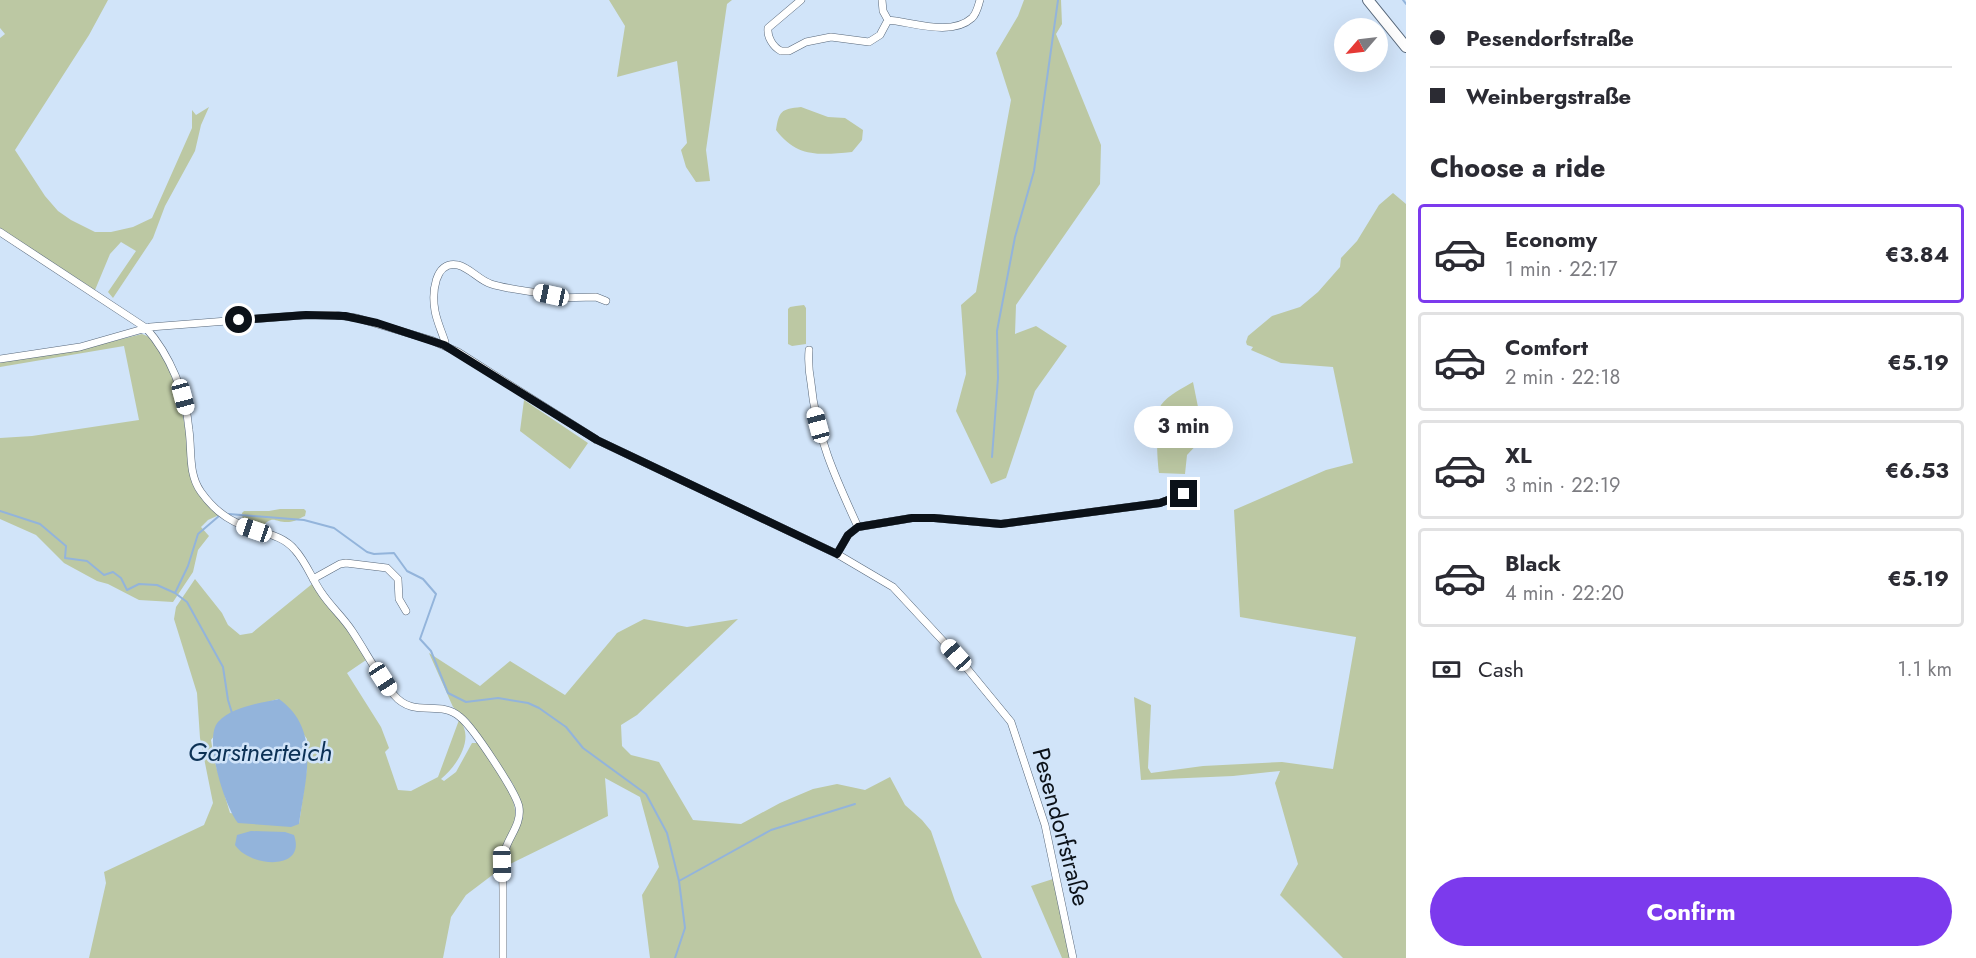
<!DOCTYPE html>
<meta charset="utf-8">
<style>
:root{--surface:#fff;--page:#f2f2f3;--text:#2b2b33;--muted:#7c7c81;--line:#e1e1e2;--accent:#7c3aed}
body{margin:0;font-family:Jost,sans-serif;background:var(--page);color:var(--text);height:100vh;display:flex;flex-direction:column;font-size:22px;white-space:nowrap}
*{box-sizing:border-box;margin:0}
p{font-size:20px;color:var(--muted)}
.icon{flex:none;width:33px;height:33px;fill:none;stroke:currentColor;stroke-width:2;stroke-linecap:round;stroke-linejoin:round}
.map{position:relative;flex:1;overflow:hidden}
.details{display:flex;flex-direction:column;background:var(--surface);width:570px}
.details>*{flex:none}
.hud{display:grid;align-content:center;height:132px;padding:0 24px;background:var(--surface)}
.needle{width:39px;rotate:242deg}
.tools{position:absolute;left:1334px;top:18px;display:grid;gap:12px}
.tools a{display:grid;place-items:center;width:54px;height:54px;border-radius:50%;background:var(--surface);box-shadow:0 6px 24px #0002;font-size:30px}
.end{position:absolute;width:27px;height:27px;margin:-14px;border:8px solid #0b1118;background:#fff;box-shadow:0 0 0 3px #fff}
.from{border-radius:50%}
.bubble{position:absolute;height:42px;border-radius:21px;background:var(--surface);box-shadow:0 6px 24px #0002;font-size:20px;font-weight:700;line-height:42px;text-align:center}
.car{position:absolute;width:18px;height:36px;margin:-18px -9px;border-radius:8px;box-shadow:0 0 4px 2px #0007;background:linear-gradient(#fff 24%,#345 0 40%,#fff 0 76%,#345 0 86%,#fff 0)}
.hud b{display:flex;align-items:center;gap:21px;height:57px;font-size:22px}
.hud b+b{border-top:2px solid var(--line)}
.hud i{width:15px;height:15px;background:var(--text)}
ul{padding:0;list-style:none}
li{display:flex;align-items:center;gap:18px;height:99px;margin:0 12px 9px;padding:0 12px;border:3px solid var(--line);border-radius:6px}
li div{flex:1}
li b{display:block;font-size:22px}
li em{font-style:normal;font-weight:700}
li.current{border-color:var(--accent)}
li>.icon{width:54px;height:54px;stroke-width:1.5}
h2{padding:0 24px;font-size:27px;line-height:72px}
.pay{display:flex;align-items:center;gap:15px;height:66px;padding:0 24px;font-size:22px}
.pay p{margin-inline-start:auto}
.action{display:flex;gap:12px;margin-top:auto;padding:12px 24px}
.action a{flex:1;height:69px;border-radius:36px;background:var(--accent);color:#fff;font-size:24px;font-weight:700;line-height:69px;text-align:center}
main{display:flex;flex:1;min-height:0}
.map>svg:first-child{display:block}
.green{fill:#bcc8a3;fill-rule:evenodd}
.water{fill:#93b4db}
.lines{fill:none;stroke-linecap:round;stroke-linejoin:round}
.stream{stroke:#93b4db;stroke-width:2}
.street-casing{stroke:#57677a;stroke-width:8}
.secondary-casing{stroke:#57677a;stroke-width:12}
.street{stroke:#fff;stroke-width:7}
.secondary{stroke:#fff;stroke-width:10}
.route{stroke:#0b1118;stroke-width:8}
.labels{text-anchor:middle;stroke-width:5;stroke-linejoin:round;paint-order:stroke}
.street-label{font-size:24px;fill:#0b1118;stroke:#d1e4f9}
.water-label{font-size:26px;font-style:italic;fill:#0c3155;stroke:#d1e4f9}
</style>
<main>
<div class="map">
<svg width="1406" height="958" viewBox="0 0 1406 958">
<rect width="100%" height="100%" fill="#d1e4f9"/>
<!-- green -->
<path class="green" d="M0 0H108L89 35 15 150 45 196 58 211 71 220 95 232H111L133 227 152 218 192 128V110L196 115 209 107 201 125 195 151 165 206 153 238 113 298 108 292 136 251 121 242 110 254 95 290 0 228V38L5 34 0 28Z
M609 0H732L727 4 706 150 710 181 696 182 686 167 681 150 687 143 677 61 617 77 625 26Z
M1024 0H1061L1062 24 1056 34 1101 145 1100 184 1016 305 1015 334 1036 326 1067 346 1035 391 1006 478 991 484 956 411 966 374 961 305 976 292 1011 100 996 53 1018 16Z
M801 107 828 117 845 118 863 130 862 140 852 152C820 155 797 158 776 130 779 111 781 109 801 107Z
M1393 193 1406 204V958H1343L1280 895 1298 864 1275 783 1280 771 1233 776 1141 780 1134 697 1151 705 1148 768 1151 773 1203 766 1282 762 1333 769 1356 637 1240 617 1234 510 1326 470 1353 463 1333 367 1281 363 1251 350 1253 347 1247 345 1246 342 1248 336 1272 316 1300 307 1318 292 1340 267 1341 258 1357 241 1379 205Z
M796 306 804 305 806 308V344L792 346 788 344V309L790 307Z
M142 334C177 343 190 454 194 485L199 495 219 515 208 520 201 527 209 536 198 550 193 572 173 602 139 600 108 584 97 581 64 563 36 535 0 519V438L32 436 139 420 124 346 0 367V362L90 347Z
M1193 382 1204 437 1187 455 1185 474 1159 473C1157 460 1155 416 1161 405 1168 395 1183 388 1193 382Z
M524 400 588 443 570 469 520 431Z
M280 509H304L306 511 305 516C300 518 294 522 289 522 275 523 273 513 261 528 251 529 242 523 242 513L244 511H269Z
M195 579 222 613 228 625 240 635 252 633 312 584 349 632 366 660 347 673 381 727 389 748 385 752 398 790 411 791 438 777 459 720C476 738 456 767 441 779L444 781 456 772 472 743H477C489 761 522 798 514 822 508 843 498 844 499 870L466 895 451 917 443 958H89L106 883 104 872 204 825 213 803 200 738 197 693 174 619 176 607ZM278 699 307 739V767L299 824 230 813 214 759 211 740 232 713Z
M644 619 687 627 738 619 637 715 621 725 622 746 631 755 659 762 693 820 741 824 780 803 813 789 837 784 865 790 890 777 905 805 922 820 931 831 955 901 982 958H650L642 895 659 867 640 797 605 778 608 816 506 866 511 844 523 818 520 799 513 784 469 720 453 707 429 653 480 686 510 661 565 695 617 633Z
M1053 879 1070 958H1062L1031 886Z"/>
<!-- water -->
<path class="water" d="M279 699C322 730 305 779 299 824L291 827 238 823C225 807 203 739 218 722 232 707 260 703 279 699Z
M251 831 285 832 294 835C307 872 249 867 235 845L237 835Z"/>
<g class="lines">
<!-- stream -->
<path class="stream" d="M1403 0 1406 4
M992 457 998 378 997 331 1015 237 1034 171 1058 0
M0 511 40 524 66 546 65 558 87 561 104 575 113 572 121 578 127 590 139 584 157 585 175 593 187 602 223 667 228 700 232 713
M229 514 304 520 334 528 367 552 374 554 394 553 407 571 423 579 436 594 420 639 431 651 448 693 466 702 498 698 528 703 539 708 566 727 583 748 646 794 667 833 679 881 685 928 675 958
M175 593 188 566 198 534 219 516
M679 881 771 830 855 804"/>
<defs>
<path id="street" d="M801 0 768 28C767 37 773 47 781 51H789L806 42 831 37 869 42 880 35 888 20
M882 0 883 11 888 20C912 22 951 37 972 18 977 13 978 6 980 0
M0 232 146 328C170 355 186 394 189 430 192 451 188 474 201 492 211 506 226 519 242 525 260 533 282 534 295 550 306 562 312 579 321 592 330 606 343 617 352 631 366 652 378 676 394 695 414 719 440 699 460 717 473 727 516 792 519 807 522 825 507 838 504 854 501 866 503 878 503 890 503 913 503 935 503 958
M444 345 445 342C442 332 437 322 435 311 432 294 434 260 458 265 470 268 479 280 491 284 510 290 531 291 551 295L555 298 596 297 606 301
M809 350C808 361 809 372 811 383 816 436 836 479 858 527
M0 359 80 347 150 327 306 315H335L357 318 431 340 458 352 597 440 837 554 893 587 956 655 1011 722 1045 825 1073 958
M837 554 848 535 858 527 912 518H934L1001 524 1160 503 1184 494
M313 579 340 564 346 563 387 568 398 579 399 599 406 611"/>
<path id="secondary" d="M1368 0 1406 47"/>
</defs>
<!-- street casing -->
<use href="#street" class="street-casing"/>
<!-- secondary casing -->
<use href="#secondary" class="secondary-casing"/>
<!-- street -->
<use href="#street" class="street"/>
<!-- secondary -->
<use href="#secondary" class="secondary"/>
</g>
<g class="lines">
<!-- route -->
<path class="route" d="M239 320 306 315 345 316 377 323 444 345 597 440 837 554 848 535 858 527 912 518H934L1001 524 1160 503 1184 494"/>
</g>
<g class="labels">
<!-- street labels -->
<g class="street-label">
<text transform="translate(1061 827) rotate(75)" y="8">Pesendorfstraße</text>
</g>
<!-- water labels -->
<g class="water-label">
<text x="260" y="761">Garstnerteich</text>
</g>
</g>
</svg>
<div class="tools">
<a><svg class="needle" viewBox="-14 -14 28 28"><path d="M0-13l5 13h-10z" fill="#e53935"/><path d="M0 13l5-13h-10z" fill="#7c7c81"/></svg></a>
</div>
<i class="end from" style="left:239px;top:320px"></i>
<i class="end" style="left:1184px;top:494px"></i>
<div class="bubble" style="left:1134px;top:406px;width:99px">3 min</div>
<i class="car" style="left:551px;top:295px;rotate:282deg"></i>
<i class="car" style="left:183px;top:397px;rotate:165deg"></i>
<i class="car" style="left:818px;top:425px;rotate:345deg"></i>
<i class="car" style="left:254px;top:530px;rotate:289deg"></i>
<i class="car" style="left:956px;top:655px;rotate:318deg"></i>
<i class="car" style="left:383px;top:679px;rotate:147deg"></i>
<i class="car" style="left:502px;top:864px;rotate:179deg"></i>
</div>
<section class="details">
<div class="hud">
<b><i class="from"></i>Pesendorfstraße</b>
<b><i></i>Weinbergstraße</b>
</div>
<h2>Choose a ride</h2>
<ul>
<li class="current"><svg class="icon" aria-label="car" viewBox="0 0 24 24"><path d="M5 17H2v-5l4-1 3-4h7l3 4 3 1v5h-3M9 17h6M6 11h13"/><circle cx="7" cy="17" r="2"/><circle cx="17" cy="17" r="2"/></svg><div><b>Economy</b><p>1 min · 22:17</p></div><em>€3.84</em></li>
<li><svg class="icon" aria-label="car" viewBox="0 0 24 24"><path d="M5 17H2v-5l4-1 3-4h7l3 4 3 1v5h-3M9 17h6M6 11h13"/><circle cx="7" cy="17" r="2"/><circle cx="17" cy="17" r="2"/></svg><div><b>Comfort</b><p>2 min · 22:18</p></div><em>€5.19</em></li>
<li><svg class="icon" aria-label="car" viewBox="0 0 24 24"><path d="M5 17H2v-5l4-1 3-4h7l3 4 3 1v5h-3M9 17h6M6 11h13"/><circle cx="7" cy="17" r="2"/><circle cx="17" cy="17" r="2"/></svg><div><b>XL</b><p>3 min · 22:19</p></div><em>€6.53</em></li>
<li><svg class="icon" aria-label="car" viewBox="0 0 24 24"><path d="M5 17H2v-5l4-1 3-4h7l3 4 3 1v5h-3M9 17h6M6 11h13"/><circle cx="7" cy="17" r="2"/><circle cx="17" cy="17" r="2"/></svg><div><b>Black</b><p>4 min · 22:20</p></div><em>€5.19</em></li>
</ul>
<div class="pay"><svg class="icon" aria-label="cash" viewBox="0 0 24 24"><path d="M3 7h18v10H3z"/><circle cx="12" cy="12" r="2"/></svg>Cash<p>1.1 km</p></div>
<div class="action"><a>Confirm</a></div>
</section>
</main>
